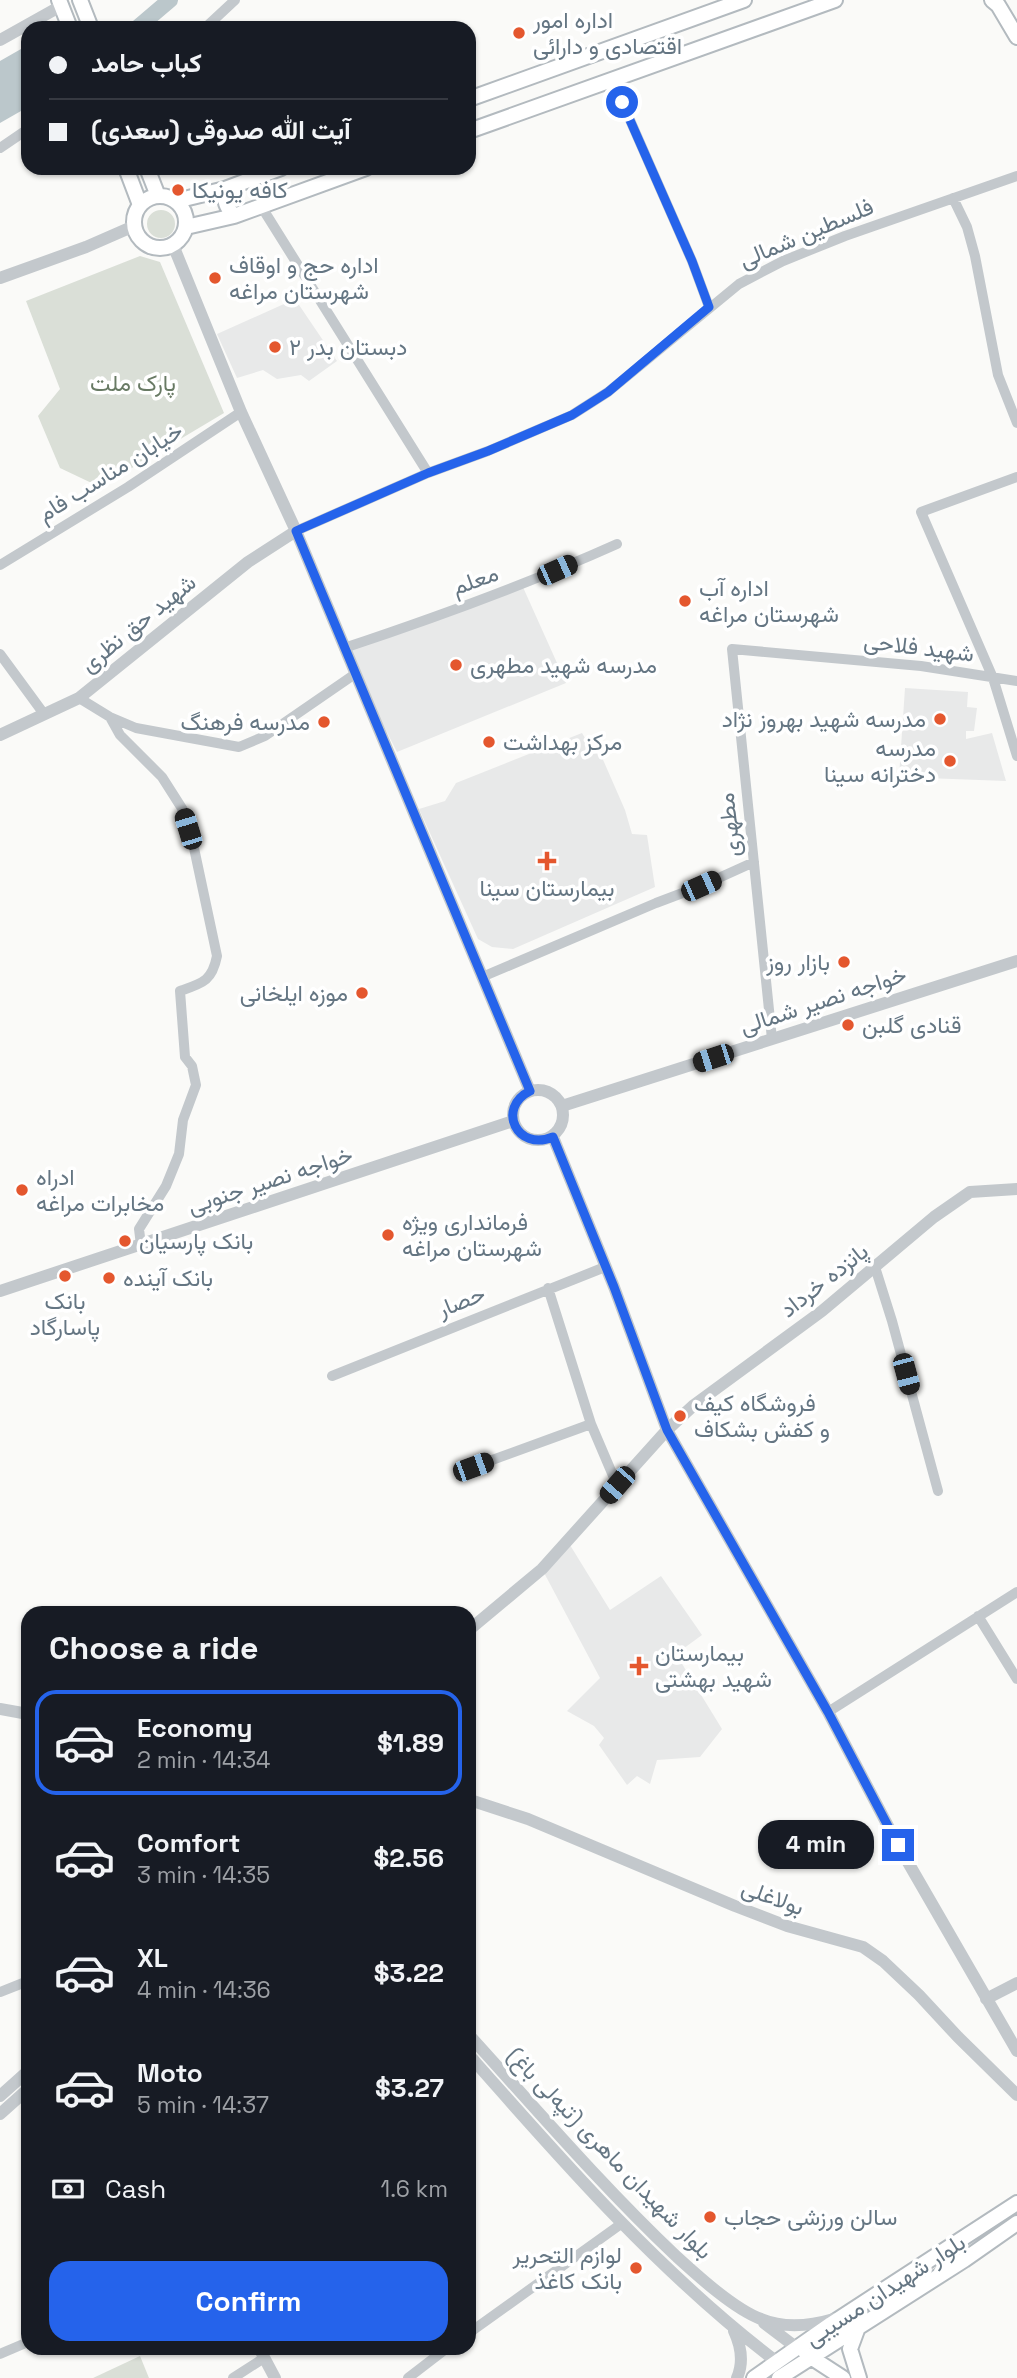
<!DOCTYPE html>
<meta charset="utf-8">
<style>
:root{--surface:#171b24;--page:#242831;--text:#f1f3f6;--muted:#9ea1a6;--line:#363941;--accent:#2563eb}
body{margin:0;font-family:"Space Grotesk",Vazirmatn,sans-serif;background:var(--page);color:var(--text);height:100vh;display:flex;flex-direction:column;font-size:26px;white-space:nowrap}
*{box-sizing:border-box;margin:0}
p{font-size:23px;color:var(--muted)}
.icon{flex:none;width:38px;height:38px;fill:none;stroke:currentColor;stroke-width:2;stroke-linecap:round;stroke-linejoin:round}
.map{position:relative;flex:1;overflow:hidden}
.drawer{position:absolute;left:21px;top:1606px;width:455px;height:749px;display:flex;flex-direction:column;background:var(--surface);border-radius:21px;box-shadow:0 2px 5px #0004}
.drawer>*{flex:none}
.banner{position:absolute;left:21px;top:21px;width:455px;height:154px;border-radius:21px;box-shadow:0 2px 5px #0004;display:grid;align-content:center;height:154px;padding:0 28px;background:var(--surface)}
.end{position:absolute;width:32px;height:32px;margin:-16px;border:9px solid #2563eb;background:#fff;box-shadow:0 0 0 4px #fff}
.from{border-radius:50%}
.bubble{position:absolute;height:49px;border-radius:21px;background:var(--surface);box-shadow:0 2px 5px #0004;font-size:23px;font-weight:700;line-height:49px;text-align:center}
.car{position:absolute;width:21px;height:42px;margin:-21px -10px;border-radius:9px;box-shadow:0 0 5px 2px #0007;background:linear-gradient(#222 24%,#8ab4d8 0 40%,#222 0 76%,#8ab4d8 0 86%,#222 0)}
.banner b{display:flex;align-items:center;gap:24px;height:66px;font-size:26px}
.banner b+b{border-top:2px solid var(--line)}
.banner i{width:18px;height:18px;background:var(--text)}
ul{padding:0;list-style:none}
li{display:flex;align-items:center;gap:21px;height:105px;margin:0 14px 10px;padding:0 14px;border:4px solid transparent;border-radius:21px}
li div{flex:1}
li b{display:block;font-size:26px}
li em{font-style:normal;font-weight:700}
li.selected{border-color:var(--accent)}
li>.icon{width:63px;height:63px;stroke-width:1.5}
h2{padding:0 28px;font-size:32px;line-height:84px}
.pay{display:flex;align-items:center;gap:18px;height:77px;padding:0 28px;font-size:26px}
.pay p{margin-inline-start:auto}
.primary-button{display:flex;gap:14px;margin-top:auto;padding:14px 28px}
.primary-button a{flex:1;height:80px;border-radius:21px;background:var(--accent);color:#fff;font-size:28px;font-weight:700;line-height:80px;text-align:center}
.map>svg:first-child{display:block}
.built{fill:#e8e9e9}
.green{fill:#dadfd7}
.water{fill:#bbc7cb}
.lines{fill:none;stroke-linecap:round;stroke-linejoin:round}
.river{stroke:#bbc7cb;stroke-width:16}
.secondary-casing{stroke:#b3babf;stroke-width:18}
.minor{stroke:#c3c8cc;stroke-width:10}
.tertiary{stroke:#c3c8cc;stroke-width:12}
.secondary{stroke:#fff;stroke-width:14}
.route{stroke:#2563eb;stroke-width:9}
.poi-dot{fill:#e4572e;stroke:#fff;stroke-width:2.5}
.labels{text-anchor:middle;stroke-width:7;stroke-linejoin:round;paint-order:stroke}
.poi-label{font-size:23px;fill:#657683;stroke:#fff;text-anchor:start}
.street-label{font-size:23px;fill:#657683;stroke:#fff}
.park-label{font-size:23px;fill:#687a64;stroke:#fff}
</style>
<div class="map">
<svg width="1017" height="2378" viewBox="0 0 1017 2378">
<rect width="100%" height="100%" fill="#fafaf8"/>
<!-- built -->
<path class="built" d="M295 299 337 361 309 381 301 375 277 379 263 370 237 378 217 334Z
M522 585 566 683 397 752 344 648Z
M905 688 968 692 967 707 977 708 974 731H966V739L992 733 1006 781 899 777Z
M582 733 591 748 597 746 625 810 632 834 647 835 655 887 513 949 492 947 478 939 419 809 445 801 456 783Z
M570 1545 610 1610 661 1576 702 1635 676 1654 722 1729 700 1757 657 1760 650 1784 637 1776 627 1785 599 1745 604 1738 594 1726 567 1711 600 1678 542 1569Z"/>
<!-- green -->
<path class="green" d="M147 224a14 14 0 1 1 28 0a14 14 0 1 1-28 0Z
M140 256 160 262 224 413 100 487 60 468 38 416 60 389 26 301Z
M140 2356 149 2378H93Z"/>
<!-- water -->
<path class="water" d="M28 45V107L0 123V61Z"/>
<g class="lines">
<!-- river -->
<path class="river" d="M137 28 170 0"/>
<defs>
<path id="secondary" d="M59 0 70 28
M80 0 91 28
M992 0 998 5 1017 37
M469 99 744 0
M469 131 835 0
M126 168 140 205
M147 168 158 196
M225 189C224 201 226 207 234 216
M134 222a26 26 0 1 1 52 0a26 26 0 1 1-52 0Z
M176 201 225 189 281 168
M186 227 234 216 366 168
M857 2330 850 2349 859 2378
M806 2354 843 2378
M754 2378 831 2324 1017 2203
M779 2378 964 2260 1017 2223"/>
</defs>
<!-- secondary casing -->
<use href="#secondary" class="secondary-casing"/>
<!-- minor -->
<path class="minor" d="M205 28 235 0
M612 79 692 261 709 307
M0 148 28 129
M953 198 967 227 975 256 998 375 1017 423
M261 206 428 473
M1017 477 921 512 993 678 1017 756
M296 531 428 473 488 451 572 415 608 392 739 284 783 261 845 236 1017 176
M0 565 128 487 241 412
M344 648C437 617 528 584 617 544
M0 654 44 714
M79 698 110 717 136 728 239 747 265 736 355 674
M110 717 120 735 162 777 183 810 194 848 217 956C212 981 203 983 180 991L185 1057 192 1066 196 1085 183 1120 179 1154 166 1186 139 1229 141 1245
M482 977 656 903 701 886 754 862
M772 1039 732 649 921 666 1017 681
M875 1267 892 1321 938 1491
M548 1288 591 1424 617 1485
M332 1376 605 1267
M473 1467 591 1424
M978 1616 1017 1679
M828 1712 1017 1592
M0 1992 28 1981
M469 2333 621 2224
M0 2354 28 2342
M233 2378 264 2358
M408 2378 447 2348"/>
<!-- tertiary -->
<path class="tertiary" d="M0 40 61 6
M173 245 241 412 296 531 530 1091
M0 278 86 247 134 226
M0 735 79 698 248 562 296 531
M513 1115a25 25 0 1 1 50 0a25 25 0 1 1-50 0Z
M562 1106 1017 961
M553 1137 614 1287 667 1430 828 1712 898 1845 1017 2051
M0 1291 513 1121
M469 1630 542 1569 667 1430 694 1405 822 1311 934 1217 970 1192 1017 1189
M0 1709 28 1714
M473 1801 528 1819 735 1906 787 1926 863 1947 883 1961 919 1995 958 2037 1017 2095
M986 1999 1017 1983
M469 2035C537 2110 603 2187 676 2256 698 2276 734 2309 761 2319 785 2329 810 2326 834 2319
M469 2055C565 2164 661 2274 777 2362
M0 2096 28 2071
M0 2114 28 2089
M764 2323 797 2348
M734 2331C741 2346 744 2362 737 2378
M259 2348 275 2378"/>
<!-- secondary -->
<use href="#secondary" class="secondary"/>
</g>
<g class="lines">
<!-- route -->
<path class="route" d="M622 102 692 261 709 307 608 392 572 415 488 451 428 473 296 531 530 1091C496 1108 517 1152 553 1137L614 1287 667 1430 828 1712 898 1845"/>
</g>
<!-- markers -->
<g class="poi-dot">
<circle cx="519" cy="33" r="7"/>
<circle cx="178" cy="190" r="7"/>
<circle cx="215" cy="278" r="7"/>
<circle cx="275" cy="347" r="7"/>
<circle cx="685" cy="601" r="7"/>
<circle cx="456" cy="665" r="7"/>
<circle cx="940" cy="719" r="7"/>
<circle cx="324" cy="722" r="7"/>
<circle cx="489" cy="742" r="7"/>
<circle cx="950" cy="761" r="7"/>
<path d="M543.5 850.5h7v7h7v7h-7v7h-7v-7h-7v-7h7z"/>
<circle cx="844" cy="962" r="7"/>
<circle cx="362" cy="993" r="7"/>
<circle cx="848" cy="1025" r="7"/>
<circle cx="22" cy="1190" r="7"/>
<circle cx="388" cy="1235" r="7"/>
<circle cx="125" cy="1241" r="7"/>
<circle cx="65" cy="1276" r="7"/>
<circle cx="109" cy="1278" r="7"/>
<circle cx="680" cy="1416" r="7"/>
<path d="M635.5 1655.5h7v7h7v7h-7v7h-7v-7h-7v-7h7z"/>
<circle cx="710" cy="2217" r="7"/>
<circle cx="636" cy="2268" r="7"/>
</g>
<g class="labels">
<!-- poi labels -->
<g class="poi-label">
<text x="533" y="28">اداره امور<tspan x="533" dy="26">اقتصادی و دارائی</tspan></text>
<text x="192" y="198">کافه یونیکا</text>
<text x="229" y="273">اداره حج و اوقاف<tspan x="229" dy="26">شهرستان مراغه</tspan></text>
<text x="289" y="355">دبستان بدر ۲</text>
<text x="699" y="596">اداره آب<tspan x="699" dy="26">شهرستان مراغه</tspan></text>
<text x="470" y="673">مدرسه شهید مطهری</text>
<text x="926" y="727" text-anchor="end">مدرسه شهید بهروز نژاد</text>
<text x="310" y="730" text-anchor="end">مدرسه فرهنگ</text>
<text x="503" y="750">مرکز بهداشت</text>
<text x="936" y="756" text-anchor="end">مدرسه<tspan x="936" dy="26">دخترانه سینا</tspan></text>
<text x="547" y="896" text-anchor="middle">بیمارستان سینا</text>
<text x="830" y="970" text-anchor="end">بازار روز</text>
<text x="348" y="1001" text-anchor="end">موزه ایلخانی</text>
<text x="862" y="1033">قنادی گلبن</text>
<text x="36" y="1185">ادراه<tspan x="36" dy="26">مخابرات مراغه</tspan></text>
<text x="402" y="1230">فرمانداری ویژه<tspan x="402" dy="26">شهرستان مراغه</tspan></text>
<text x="139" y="1249">بانک پارسیان</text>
<text x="123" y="1286">بانک آینده</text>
<text x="65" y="1309" text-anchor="middle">بانک<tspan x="65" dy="26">پاسارگاد</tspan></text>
<text x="694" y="1411">فروشگاه کیف<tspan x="694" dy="26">و کفش بشکاف</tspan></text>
<text x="655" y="1661">بیمارستان<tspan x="655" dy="26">شهید بهشتی</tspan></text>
<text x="724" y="2225">سالن ورزشی حجاب</text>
<text x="622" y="2263" text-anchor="end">لوازم التحریر<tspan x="622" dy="26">بانک کاغذ</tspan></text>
</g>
<!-- street labels -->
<g class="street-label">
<text transform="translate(806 233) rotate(-23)" y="8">فلسطین شمالی</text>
<text transform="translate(110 472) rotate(-32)" y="8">خیابان مناسب فام</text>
<text transform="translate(475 580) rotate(-20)" y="8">معلم</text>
<text transform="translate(138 623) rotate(-39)" y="8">شهید حق نظری</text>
<text transform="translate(919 647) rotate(7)" y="8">شهید فلاحی</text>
<text transform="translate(729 825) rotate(-96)" y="8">مطهری</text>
<text transform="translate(823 1000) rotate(-18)" y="8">خواجه نصیر شمالی</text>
<text transform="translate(270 1180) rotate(-18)" y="8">خواجه نصیر جنوبی</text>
<text transform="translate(824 1280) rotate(-38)" y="8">پانزده خرداد</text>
<text transform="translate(461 1301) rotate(-22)" y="8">حصار</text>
<text transform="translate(773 1897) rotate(20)" y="8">بولاغلی</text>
<text transform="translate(610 2153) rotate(46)" y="8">بلوار شهیدان ماهری (تپه‌لی باغ)</text>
<text transform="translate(885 2290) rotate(-33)" y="8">بلوار شهیدان مسیبی</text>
</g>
<!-- park labels -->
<g class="park-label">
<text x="133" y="391">پارک ملت</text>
</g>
</g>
</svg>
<i class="end from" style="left:622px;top:102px"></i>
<i class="end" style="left:898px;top:1845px"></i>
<div class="bubble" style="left:758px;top:1820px;width:116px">4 min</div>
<i class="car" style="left:557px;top:570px;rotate:66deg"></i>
<i class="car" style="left:188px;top:829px;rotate:343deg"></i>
<i class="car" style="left:701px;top:886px;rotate:66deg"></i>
<i class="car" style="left:713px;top:1058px;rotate:252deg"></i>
<i class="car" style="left:906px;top:1374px;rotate:165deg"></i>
<i class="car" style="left:473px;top:1467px;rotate:70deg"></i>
<i class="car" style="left:617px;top:1485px;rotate:221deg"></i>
<div class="banner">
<b><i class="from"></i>کباب حامد</b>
<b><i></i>آیت الله صدوقی (سعدی)</b>
</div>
<section class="drawer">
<h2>Choose a ride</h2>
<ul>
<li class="selected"><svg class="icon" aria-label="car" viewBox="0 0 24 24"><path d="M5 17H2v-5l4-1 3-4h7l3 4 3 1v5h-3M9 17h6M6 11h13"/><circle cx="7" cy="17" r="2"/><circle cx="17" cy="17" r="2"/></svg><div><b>Economy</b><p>2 min · 14:34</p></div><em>$1.89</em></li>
<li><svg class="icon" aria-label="car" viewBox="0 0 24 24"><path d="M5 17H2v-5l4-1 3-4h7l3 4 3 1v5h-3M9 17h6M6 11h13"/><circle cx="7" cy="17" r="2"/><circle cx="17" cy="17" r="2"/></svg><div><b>Comfort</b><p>3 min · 14:35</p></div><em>$2.56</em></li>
<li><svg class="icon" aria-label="car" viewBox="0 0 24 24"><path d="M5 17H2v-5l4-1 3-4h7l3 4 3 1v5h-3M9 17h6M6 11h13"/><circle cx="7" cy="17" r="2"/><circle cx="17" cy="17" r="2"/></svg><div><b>XL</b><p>4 min · 14:36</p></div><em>$3.22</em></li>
<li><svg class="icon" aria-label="car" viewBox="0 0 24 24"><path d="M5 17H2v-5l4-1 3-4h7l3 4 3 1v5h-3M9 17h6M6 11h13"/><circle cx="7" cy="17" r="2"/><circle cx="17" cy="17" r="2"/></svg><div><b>Moto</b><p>5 min · 14:37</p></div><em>$3.27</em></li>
</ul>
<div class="pay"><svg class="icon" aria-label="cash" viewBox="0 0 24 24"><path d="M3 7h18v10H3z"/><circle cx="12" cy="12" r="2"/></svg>Cash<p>1.6 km</p></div>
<div class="primary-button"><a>Confirm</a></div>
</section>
</div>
